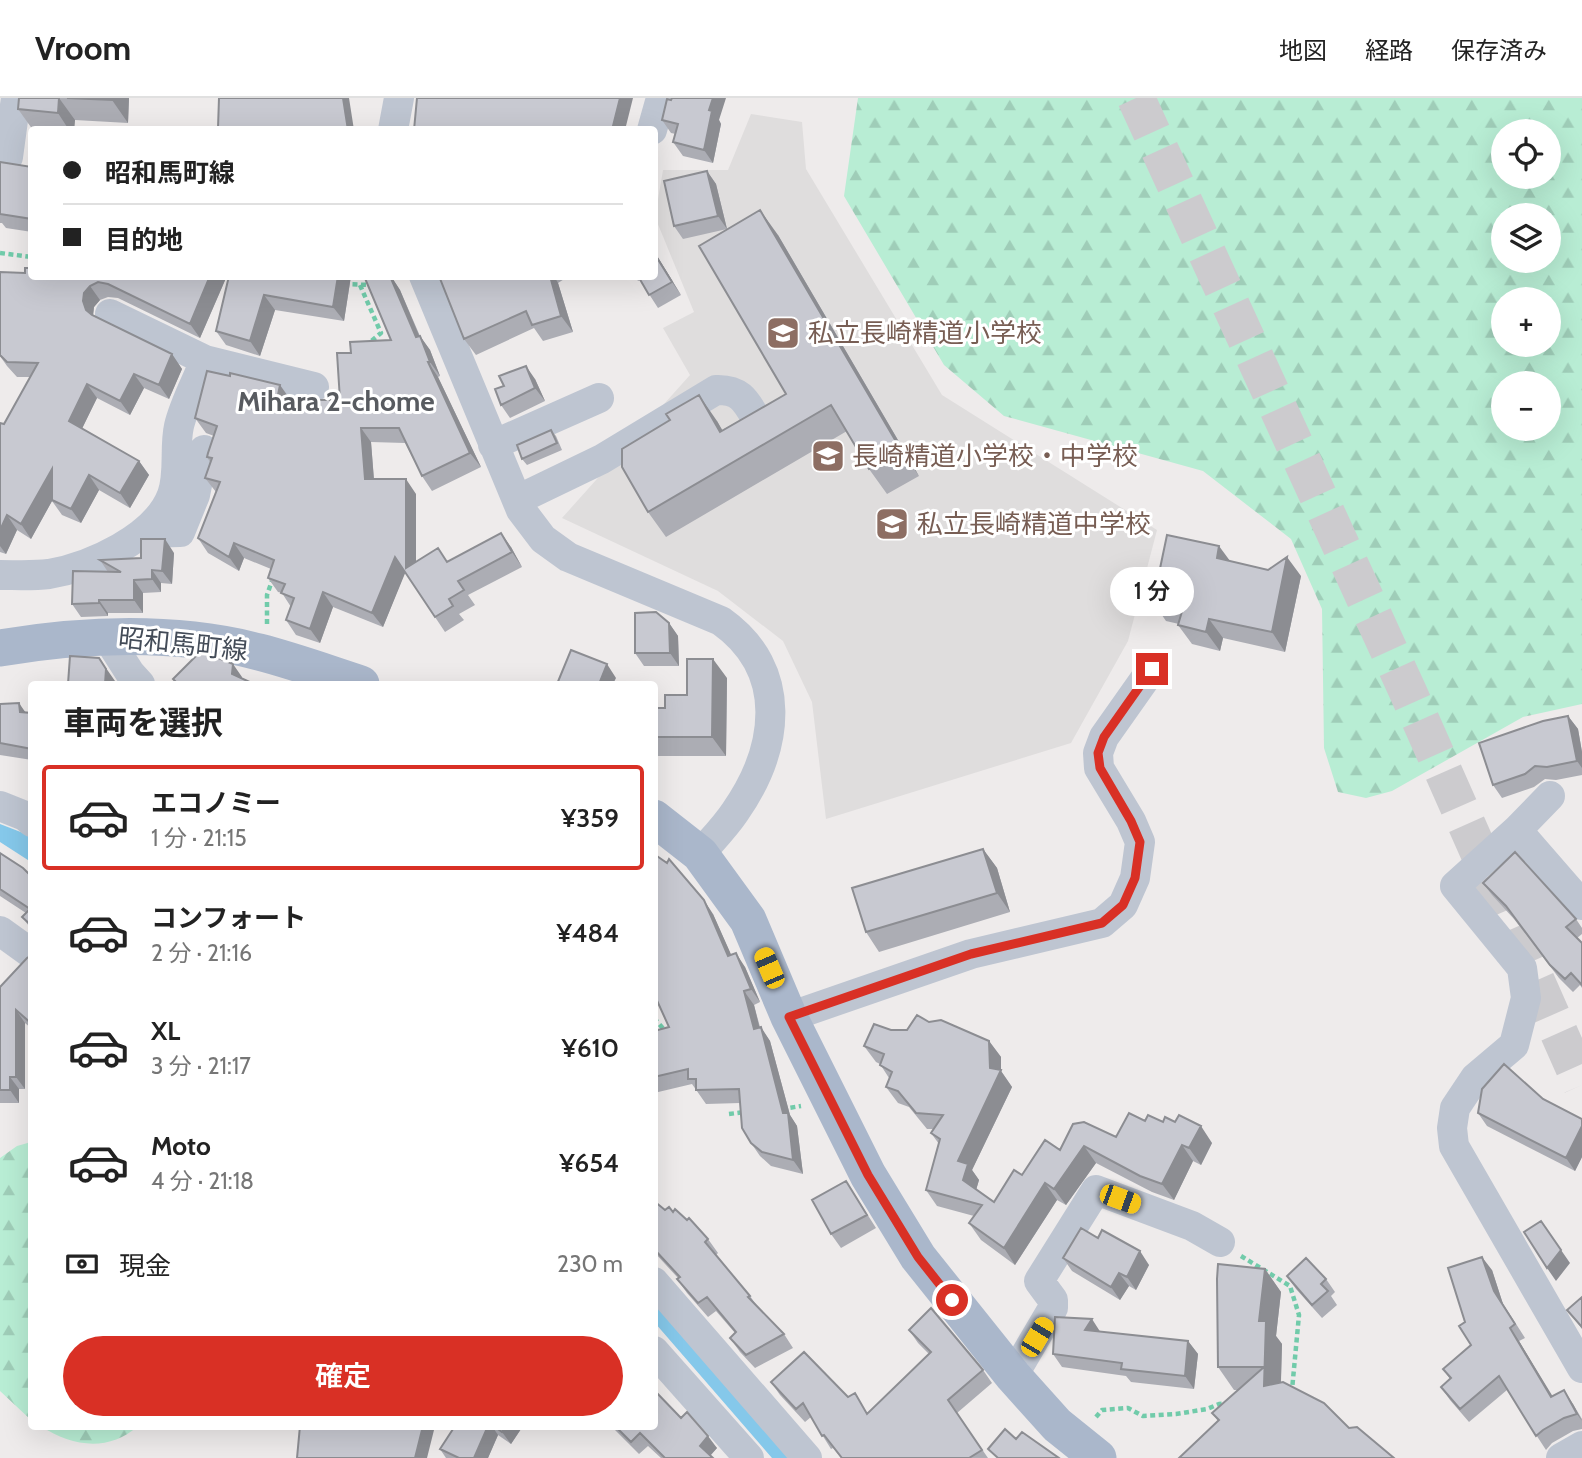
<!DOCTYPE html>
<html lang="ja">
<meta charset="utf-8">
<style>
:root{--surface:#fff;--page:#f2f2f2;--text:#222;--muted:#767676;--line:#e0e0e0;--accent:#d93025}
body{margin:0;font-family:Cabin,"Noto Sans JP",sans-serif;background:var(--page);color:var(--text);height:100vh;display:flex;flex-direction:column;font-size:26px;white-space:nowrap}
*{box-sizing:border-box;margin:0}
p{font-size:23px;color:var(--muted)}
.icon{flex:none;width:38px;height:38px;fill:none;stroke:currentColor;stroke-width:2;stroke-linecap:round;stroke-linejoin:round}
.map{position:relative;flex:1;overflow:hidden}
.panel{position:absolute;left:28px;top:583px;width:630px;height:749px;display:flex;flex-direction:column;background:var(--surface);border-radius:7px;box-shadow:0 7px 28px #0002}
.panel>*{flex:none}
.top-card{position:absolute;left:28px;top:28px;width:630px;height:154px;border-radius:7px;box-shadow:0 7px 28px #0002;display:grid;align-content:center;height:154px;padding:0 35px;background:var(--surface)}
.tools{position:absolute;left:1491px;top:21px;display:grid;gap:14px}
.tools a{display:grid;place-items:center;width:70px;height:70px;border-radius:50%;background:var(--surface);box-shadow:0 7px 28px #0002;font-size:35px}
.end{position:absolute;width:32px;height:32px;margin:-16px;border:9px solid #d93025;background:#fff;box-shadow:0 0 0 4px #fff}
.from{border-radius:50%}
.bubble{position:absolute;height:49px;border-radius:24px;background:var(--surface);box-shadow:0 7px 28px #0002;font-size:23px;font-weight:600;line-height:49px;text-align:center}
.car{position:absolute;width:21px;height:42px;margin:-21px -10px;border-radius:9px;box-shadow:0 0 5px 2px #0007;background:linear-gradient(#f5c518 24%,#345 0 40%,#f5c518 0 76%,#345 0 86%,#f5c518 0)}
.top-card b{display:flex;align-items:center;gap:24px;height:66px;font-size:26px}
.top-card b+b{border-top:2px solid var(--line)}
.top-card i{width:18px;height:18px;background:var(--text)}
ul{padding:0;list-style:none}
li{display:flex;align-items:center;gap:21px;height:105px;margin:0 14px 10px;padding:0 21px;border:4px solid transparent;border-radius:7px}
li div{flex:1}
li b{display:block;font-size:26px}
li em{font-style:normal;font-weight:600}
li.active{border-color:var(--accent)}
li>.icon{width:63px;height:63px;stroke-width:1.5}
h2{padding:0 35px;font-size:32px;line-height:84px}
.pay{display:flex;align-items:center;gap:18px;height:77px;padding:0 35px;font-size:26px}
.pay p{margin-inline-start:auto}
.primary-button{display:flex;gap:14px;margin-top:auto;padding:14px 35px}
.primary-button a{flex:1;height:80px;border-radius:42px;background:var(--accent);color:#fff;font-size:28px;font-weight:600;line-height:80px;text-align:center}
header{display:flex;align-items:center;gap:42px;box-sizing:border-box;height:98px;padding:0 35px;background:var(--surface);border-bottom:2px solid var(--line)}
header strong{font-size:33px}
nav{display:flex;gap:38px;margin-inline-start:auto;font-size:24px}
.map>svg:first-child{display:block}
.education{fill:#dfdddd}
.forest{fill:url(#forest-firs);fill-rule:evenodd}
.water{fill:#85c8ea}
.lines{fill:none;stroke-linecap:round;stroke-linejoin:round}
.highway-tunnel{stroke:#cccbce;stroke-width:38;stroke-dasharray:38 19;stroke-linecap:butt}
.path{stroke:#71cbaa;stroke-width:4.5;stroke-dasharray:5 3.5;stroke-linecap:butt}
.minor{stroke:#bec5d1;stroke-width:30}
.major{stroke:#aab7cb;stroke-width:37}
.wall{fill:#acadb4}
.shaded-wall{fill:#8c8d92}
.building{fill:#c8c9d1;stroke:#8c8d92;stroke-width:2}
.route{stroke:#d93025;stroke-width:9}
.labels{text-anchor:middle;stroke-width:6;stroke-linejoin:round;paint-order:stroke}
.education-label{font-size:26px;fill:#785e54;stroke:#fff;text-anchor:start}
.street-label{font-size:26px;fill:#444c58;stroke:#fff}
.neighbourhood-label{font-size:28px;font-weight:bold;fill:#585b60;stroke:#fff}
</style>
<header>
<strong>Vroom</strong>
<nav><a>地図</a><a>経路</a><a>保存済み</a></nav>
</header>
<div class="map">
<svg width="1582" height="1360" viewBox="0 0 1582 1360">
<defs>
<pattern id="forest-firs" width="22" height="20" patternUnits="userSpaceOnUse" patternTransform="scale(1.75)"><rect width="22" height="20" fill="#b8edd4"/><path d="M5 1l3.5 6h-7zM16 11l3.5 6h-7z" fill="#9fcdb8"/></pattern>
</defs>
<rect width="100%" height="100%" fill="#eeebeb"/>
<!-- education -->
<path class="education" d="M751 16 802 24 806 71 942 297 1157 432 1128 543 1071 645 826 721 812 604 783 543 718 493 562 420 690 277 663 230 694 214 655 119 663 72H728Z"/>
<!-- forest -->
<path class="forest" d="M858 0H1582V606L1523 619 1392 693 1366 700 1338 694 1324 650 1322 511 1291 441 1203 373 1004 318 944 267 844 98ZM1503 33H1549V79H1503ZM1503 117H1549V163H1503ZM1503 201H1549V247H1503ZM1503 285H1549V331H1503Z
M31 1044H32L31 1322 0 1293V1060L17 1048Z
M41 1328H138C109 1354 72 1349 41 1328Z"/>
<!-- water -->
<path class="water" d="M0 726 31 738V764L0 744Z
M654 1196 798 1360H772L655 1225Z"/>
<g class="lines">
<!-- highway-tunnel -->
<path class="highway-tunnel" d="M1136 0 1408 594 1582 987"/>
<!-- path -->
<path class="path" d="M0 155 32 159
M344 186 371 187
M360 187 381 235 369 245
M267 526V497L273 480
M654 920 667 935
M782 1011 801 1008
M729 1016 745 1014
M1241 1158 1290 1188 1299 1217 1292 1292
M1096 1319 1102 1312 1128 1310 1143 1318 1176 1316 1207 1311 1219 1306 1227 1305"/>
<!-- minor -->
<path class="minor" d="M393 32 399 0
M652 32 661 0
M8 59 16 0
M424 178 521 412 543 441 568 459 721 523C790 572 779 651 735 714 725 729 712 742 700 756
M110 216 205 262 314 289
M493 347 599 300
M517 402 602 361 716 292C743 291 747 306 760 327
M142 435 180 434 195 397 204 352
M0 477C16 477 33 478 49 476 90 469 156 440 172 397 180 375 174 350 179 328 184 306 197 283 205 262
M107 539 130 575 140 586
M0 708 25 718 32 724
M1517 732 1550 698
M1582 807 1517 732 1455 788 1522 870 1526 900 1514 947 1475 980 1455 1010 1452 1030 1454 1048 1582 1270
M0 833 32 856
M789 919 971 856 1102 825 1123 807 1135 780 1140 744 1131 723 1099 670 1098 655 1104 639 1152 571
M654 1184 807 1360
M654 1253 749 1360
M1013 1278 1053 1210V1202L1039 1183 1096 1092 1192 1128 1220 1144
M1561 1360 1582 1348"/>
<!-- major -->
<path class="major" d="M0 550C85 536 175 532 259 554 294 563 327 575 361 586
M654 720 700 756 748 822 789 919 868 1077 918 1159 1013 1278 1057 1327 1098 1360"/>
</g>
<!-- wall -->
<path class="wall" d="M19 0H129L128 25 75 22 74 32H33L18 11Z
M662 22H719L721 26 713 65 683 58 673 44 676 36 671 35Z
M0 64 32 69V134L6 130 2 125H0Z
M707 73 716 86 727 131 683 141 674 128Z
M778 137 919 378 887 396 869 371 847 333 666 439 648 414 670 322 717 323 722 332 786 296Z
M654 153 681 197 658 210 640 182 638 183 635 178H654Z
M0 174 25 175 32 178H351L344 223 275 212 260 258 226 247 216 233 228 181 226 180 200 240 118 200 108 199 100 202 94 209 93 217 172 256 182 271 169 301 144 290 130 317 97 300 82 330 139 363 149 377 130 410 99 392 81 425 62 417 52 403 31 441 17 432 6 456 0 454V325L4 326 30 279H17L7 268 0 258Z
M439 178H569L558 185 573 234 543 243 534 230 476 257 464 241Z
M392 180 400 192 420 238 430 252 440 278 438 279 481 369 432 393 422 378 405 345 371 344 374 381 416 396V463L447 464 511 449 522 469 468 497 475 507 459 516 464 522 445 534 405 474 383 529 333 509 320 545 296 537 286 522 291 509 282 495 278 494 268 480 271 471 244 460 239 473 208 455 198 440 216 394 205 380 210 364 207 359 214 338 206 335 195 320 290 301 340 302 351 255 391 242Z
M535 281 545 303 510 320 501 307 504 288Z
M551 332 556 338 562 352 527 367 522 361Z
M174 455 172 486 161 485V494L143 495V515H108V518L81 519 72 506 108 474 100 462 141 460Z
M1230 463 1268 472 1301 478 1285 554 1223 540 1220 553 1192 546 1178 527 1179 526 1166 523 1153 504Z
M669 525 678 538 679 568H644L635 555Z
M727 580 726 658H654V610H665L687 597Z
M0 606 26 615H32V662L0 657Z
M1568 618 1578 631 1582 654V677L1556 682 1545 681 1534 689 1502 700 1493 687Z
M983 751 997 770 1010 814 879 854 866 834Z
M0 755 32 779V832L22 819 26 815 0 798Z
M1483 785 1576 821 1582 830V836L1577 840 1582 845V890L1580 887 1573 894 1559 880 1514 821 1492 797Z
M713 816 731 857 745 869 760 904 754 907 760 929 770 943 790 1017 797 1028 803 1076 771 1068 760 1058 751 1045 740 1005 706 1006 692 986 654 995V933L669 929Z
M32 857V931L25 925V991H19V1005H0V889Z
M929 924 989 943 1001 959V973L1012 989 972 1072 979 1082 976 1092 994 1104 1022 1077 1060 1052 1116 1039 1145 1023 1163 1024 1212 1045 1201 1067 1193 1063 1174 1102 1152 1094 1096 1065 1066 1107 1057 1102 1015 1167 981 1142 969 1125 974 1118 937 1108 926 1092 939 1046 931 1035 933 1031H927L909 1009 898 1005 886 989 889 980 880 966 876 964 864 948 891 932H907Z
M1543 1001 1582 1021V1059L1575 1073 1487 1028 1478 1015Z
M855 1097 876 1130 841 1150 831 1136Z
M654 1103 665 1112 673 1114 708 1141 718 1155 716 1157 750 1198 757 1208 784 1236 793 1250 755 1270 740 1254 730 1240 735 1235 716 1213 708 1219 687 1195 677 1181 678 1180 654 1154Z
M1098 1140 1149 1167 1136 1192 1129 1188 1120 1202 1072 1173 1063 1160Z
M1265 1171 1281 1194 1276 1238 1282 1246 1281 1284 1394 1360 1218 1323 1212 1315 1238 1292H1234L1218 1269Z
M1492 1172 1503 1206 1525 1240 1519 1243 1552 1299 1573 1306 1582 1321V1331L1573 1333 1552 1345 1546 1352 1507 1292 1469 1324 1450 1302 1441 1289 1450 1281 1443 1271 1471 1247 1465 1224Z
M1287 1178 1326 1181 1335 1194 1331 1198 1337 1207 1322 1220 1296 1191Z
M1582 1199V1231L1567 1212Z
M909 1232 983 1272 992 1285 957 1315 988 1360H841L833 1350 831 1351 811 1319 805 1324 780 1297 771 1284 848 1299 868 1315 929 1256 918 1245Z
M1100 1234 1188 1243 1198 1256 1194 1291 1131 1284 1126 1278 1062 1269 1053 1256Z
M681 1320 717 1350 710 1358 713 1360H661L648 1348 639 1356 611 1328H654Z
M455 1328H523L511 1346 498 1337 488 1360H446L440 1351Z"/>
<!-- shaded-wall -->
<path class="shaded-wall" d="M59 0 75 22 74 32H69L58 15Z
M112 0H129L128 25 112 2Z
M343 0H349L354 32H348Z
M620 0H633L625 32H612Z
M713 0H726L719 22 721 26 713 65 704 52 709 12Z
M707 73 716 86 727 131 718 118Z
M760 112 778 137 919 378 901 352Z
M654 153 681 197 672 184 654 155Z
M210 178H224L226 180 200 240 190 226Z
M338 178H351L344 223 333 209Z
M386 178H391L400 192 426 254 416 239Z
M550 178H554L558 185 573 234 561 218Z
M90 188 100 202 94 209 93 218 86 212 83 203 84 195Z
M264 197 275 212 260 258 250 243Z
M420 238 430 252 440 278 430 264Z
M172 256 182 271 169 301 159 287Z
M428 264 438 279 481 369 470 355Z
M526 268 535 281 545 303 535 290Z
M134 276 144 290 130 317 120 303Z
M87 286 97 300 79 337 69 323Z
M280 287 290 301 287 316 277 302Z
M699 297 717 323 738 359 720 334Z
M361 330 371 344 375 396 365 381Z
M139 363 149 377 130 410 120 395Z
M52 371 62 385 31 441 21 426Z
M89 377 99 392 81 425 71 411Z
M406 381 416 396V484L406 470Z
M7 417 17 432 6 456 0 448V432Z
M501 435 511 449 522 469 512 454Z
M165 441 174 455 172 486 162 473Z
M234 445 244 460 239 473 229 459Z
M1219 448 1233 467 1217 460Z
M395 459 406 473 383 529 372 515Z
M1287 459 1301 478 1285 554 1272 534Z
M152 472 161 485V494L152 481Z
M134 482 143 495V515L134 502Z
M323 494 333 509 320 545 310 531Z
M99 502 108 515V518L99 505Z
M1209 521 1223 540 1220 553 1206 534Z
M669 525 678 538 679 568 670 555Z
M99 560 115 583 114 586H105Z
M713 561 727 580 726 658 712 639Z
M233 566 242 579V586L232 576Z
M607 566 616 580 613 586H599Z
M19 605 28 618 20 614Z
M1568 618 1578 631 1582 654V670L1577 663Z
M983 751 997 770 1010 814 997 795Z
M704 802 713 816 738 872 728 858Z
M736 855 745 869 760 904 751 891Z
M744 893 754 907 763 944 754 931Z
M16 912 25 925V991L16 979Z
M761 929 770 943 790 1017 797 1028 803 1076 793 1062 783 1015Z
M989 943 1001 959V973L1012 989 972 1072 979 1082 974 1099 963 1082 958 1063 990 970Z
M10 979 19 991V1005L10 992Z
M1201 1028 1212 1045 1201 1067 1189 1050Z
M1582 1028V1059L1575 1073 1566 1060Z
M1182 1047 1193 1063 1174 1102 1162 1086Z
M1084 1048 1096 1065 1066 1107 1054 1091Z
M1045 1085 1057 1102 1015 1167 1004 1150Z
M1561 1152 1570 1165 1556 1183 1547 1170Z
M1140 1153 1149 1167 1136 1192 1127 1179Z
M1482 1159 1492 1172 1503 1206 1525 1240 1494 1193Z
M1265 1171 1281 1194 1276 1238 1282 1246 1280 1312 1264 1288 1266 1233 1259 1223Z
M1119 1175 1129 1188 1120 1202 1111 1189Z
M1092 1221 1101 1235 1085 1232Z
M1510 1230 1519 1243 1561 1312 1551 1299Z
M1188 1243 1198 1256 1194 1291 1185 1278Z
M1564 1292 1573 1306 1582 1323 1577 1316Z
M423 1328H435L427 1360H415Z
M488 1328H492L498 1337 488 1360H474Z
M506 1328H523L511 1346 502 1334Z
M708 1338 717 1350 708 1360 700 1348Z"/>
<!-- building -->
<path class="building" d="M19 0H59L58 15 18 11Z
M67 0H112V2Z
M219 0H343L348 32H251L218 30Z
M417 0H620L612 32H414Z
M672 0H713L709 12 712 13 704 52 673 44 678 26 662 22 667 1 671 2Z
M0 64 32 69V121L0 116Z
M707 73 718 118 674 128 664 83Z
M760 112 901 352 869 371 831 307 648 414 622 369V351L670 322 666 316 699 297 720 334 786 296 699 148Z
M654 155 672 184 649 197 638 178H654Z
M25 170H32V178H210L190 226 108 186 98 184 90 188 84 195 83 203 86 212 92 217 172 256 159 287 134 276 120 303 87 286 69 323 139 363 120 395 89 377 71 411 52 402V371L21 426 7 417 0 432V325L4 326 38 265 7 264 0 257V174L25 175Z
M229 178H338L333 209 264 197 250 243 216 233Z
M364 178H390L416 239 420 238 430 264H428L470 355 422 378 399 330H361L365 381H406V470L438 450 447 464 501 435 512 454 458 483 464 492 449 501 453 508 435 519 395 459 372 515 323 494 310 531 286 522 294 500 281 495 285 486 268 480 274 462 234 445 229 459 198 440 220 384 205 380 212 360 207 359 208 355 217 328 195 320 207 273 230 278V275L280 287 277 302H340L337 255H351L350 244 391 242Z
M439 178H550L561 218 532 227 526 213 464 241Z
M526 268 535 290 501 307 495 291 504 288 499 278Z
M551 332 557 345 522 361 517 347Z
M1167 437 1219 448 1217 460 1268 472 1287 459 1272 534 1209 521 1206 534 1178 527 1183 510 1153 504Z
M141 441H165L162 473 152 472V481L134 482V502H99V505L72 506 73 473 121 474 100 462 141 460Z
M656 514 669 525 670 555H635V515Z
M571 552 607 566 599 586H557Z
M201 553 233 566 232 576 254 586H178L173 581Z
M70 558 99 560 106 571 105 586H68Z
M687 561H713L712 639H654V610H665V597H687Z
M19 605 20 614 32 615V651L0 645V606Z
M1568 618 1577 663 1547 669 1535 668 1525 676 1493 687 1479 645 1543 623Z
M983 751 997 795 866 834 852 790Z
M1515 754 1576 821 1566 829 1582 845V887L1571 875 1565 881 1550 867 1506 808 1483 785Z
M0 755 23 770 32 779V828L22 819 30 811 0 791Z
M654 756 667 765 669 761 704 802 728 858 736 855 751 891 744 893 754 931 761 929 783 1015H788L793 1062 762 1054 751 1045 742 1030 739 991 696 992V981H688V971L654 979V933L669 929 654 896Z
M32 857V926L16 912V979H10V992H0V889L27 860Z
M917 917 929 924 941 922 989 943 990 970 1001 972 958 1063 968 1066 963 1082 994 1104 1014 1072 1022 1077 1045 1042 1060 1052 1073 1026 1084 1024 1116 1039 1129 1015 1145 1023 1148 1017 1163 1024 1165 1019 1175 1024 1179 1017 1201 1028 1189 1050 1182 1047 1162 1086 1140 1078 1084 1048 1054 1091 1045 1085 1004 1150 969 1125 982 1107 926 1092 940 1041 931 1035 943 1017 916 1015 898 993 886 989 892 974 880 967 884 956 864 948 874 926 891 932H907Z
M1504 966 1543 1001 1582 1021V1028L1566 1060 1478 1015 1482 991Z
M846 1083 867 1117 831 1136 812 1102Z
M654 1103 665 1112 669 1109 673 1114 675 1111 687 1122 689 1120 708 1141 705 1144 750 1198 748 1199 784 1236 746 1257 730 1240 736 1234 707 1199 698 1205 677 1181 680 1179 654 1151Z
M1541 1123 1561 1152 1547 1170 1524 1134Z
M1081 1130 1098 1140 1102 1132 1140 1153 1127 1179 1119 1175 1111 1189 1063 1160Z
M1482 1159 1494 1193 1515 1226 1510 1230 1551 1299 1564 1292 1577 1316 1564 1320 1543 1332 1536 1338 1499 1278 1460 1311 1441 1289 1451 1280 1443 1271 1471 1247 1459 1228 1465 1224 1448 1170Z
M1306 1160 1326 1181 1321 1186 1328 1193 1312 1207 1287 1178Z
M1218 1166 1265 1171 1259 1223H1266L1264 1288 1283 1284 1324 1305 1349 1330 1357 1329 1394 1360H1179L1219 1322 1212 1315 1264 1269H1218L1217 1181Z
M1582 1199V1229L1567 1212Z
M931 1210 983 1272 948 1302 982 1352 969 1360H842L824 1337 822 1338 803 1305 796 1311 771 1284 804 1254 848 1299 855 1295 867 1316 931 1254 909 1232Z
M1055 1219 1092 1221 1085 1232 1188 1243 1185 1278 1121 1271 1122 1265 1053 1256Z
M654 1292 681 1320 687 1314 708 1338 700 1348 713 1360H665L640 1335 631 1344 615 1328H654Z
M300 1328H423L415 1360H297Z
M455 1328H488L474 1360H459L440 1351Z
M494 1328H506L502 1334Z
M1005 1331 1016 1341 1022 1334 1059 1360H998L988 1351Z"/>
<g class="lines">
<!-- route -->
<path class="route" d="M952 1202 918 1159 868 1077 789 919 971 856 1102 825 1123 807 1135 780 1140 744 1131 723 1100 670 1098 655 1104 639 1152 571"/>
</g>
<!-- icons -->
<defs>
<symbol id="school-square" viewBox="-11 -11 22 22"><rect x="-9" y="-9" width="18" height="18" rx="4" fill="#8d6e63" stroke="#fff"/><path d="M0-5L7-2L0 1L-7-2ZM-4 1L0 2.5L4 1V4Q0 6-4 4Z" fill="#fff"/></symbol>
</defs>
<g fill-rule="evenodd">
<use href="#school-square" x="764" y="216" width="38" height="38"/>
<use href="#school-square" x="809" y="339" width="38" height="38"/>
<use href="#school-square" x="873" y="407" width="38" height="38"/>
</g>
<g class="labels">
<!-- education labels -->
<g class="education-label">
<text x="808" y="244">私立長崎精道小学校</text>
<text x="852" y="367">長崎精道小学校・中学校</text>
<text x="917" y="435">私立長崎精道中学校</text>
</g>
<!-- street labels -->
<g class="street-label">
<text transform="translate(183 546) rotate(6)" y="9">昭和馬町線</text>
</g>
<!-- neighbourhood labels -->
<g class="neighbourhood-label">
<text x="336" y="313">Mihara 2-chome</text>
</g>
</g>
</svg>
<div class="tools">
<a><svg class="icon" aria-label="locate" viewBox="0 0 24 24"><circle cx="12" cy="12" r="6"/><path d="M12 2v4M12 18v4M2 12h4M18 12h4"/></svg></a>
<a><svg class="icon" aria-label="layers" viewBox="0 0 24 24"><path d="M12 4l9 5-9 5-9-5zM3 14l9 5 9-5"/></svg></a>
<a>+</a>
<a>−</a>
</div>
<i class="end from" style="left:952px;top:1202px"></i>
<i class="end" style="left:1152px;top:571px"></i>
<div class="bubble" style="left:1110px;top:469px;width:84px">1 分</div>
<i class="car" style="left:769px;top:870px;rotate:337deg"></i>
<i class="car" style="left:1120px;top:1101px;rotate:110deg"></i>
<i class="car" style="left:1037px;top:1239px;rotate:31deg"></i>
<div class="top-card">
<b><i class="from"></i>昭和馬町線</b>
<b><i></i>目的地</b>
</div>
<section class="panel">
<h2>車両を選択</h2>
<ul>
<li class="active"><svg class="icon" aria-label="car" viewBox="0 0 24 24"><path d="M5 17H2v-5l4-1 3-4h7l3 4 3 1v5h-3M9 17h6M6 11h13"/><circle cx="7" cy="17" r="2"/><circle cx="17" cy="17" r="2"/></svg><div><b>エコノミー</b><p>1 分 · 21:15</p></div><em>¥359</em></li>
<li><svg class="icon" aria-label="car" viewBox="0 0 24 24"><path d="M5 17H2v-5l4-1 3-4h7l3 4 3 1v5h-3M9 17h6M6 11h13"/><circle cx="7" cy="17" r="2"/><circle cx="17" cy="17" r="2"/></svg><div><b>コンフォート</b><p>2 分 · 21:16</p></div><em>¥484</em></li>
<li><svg class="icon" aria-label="car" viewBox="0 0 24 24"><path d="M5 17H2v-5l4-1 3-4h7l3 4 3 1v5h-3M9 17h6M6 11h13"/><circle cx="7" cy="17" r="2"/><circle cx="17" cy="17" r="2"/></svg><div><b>XL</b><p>3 分 · 21:17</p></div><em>¥610</em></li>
<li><svg class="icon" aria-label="car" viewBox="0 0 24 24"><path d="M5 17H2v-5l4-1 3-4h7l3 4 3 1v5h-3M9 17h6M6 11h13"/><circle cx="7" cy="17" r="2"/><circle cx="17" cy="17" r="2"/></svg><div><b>Moto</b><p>4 分 · 21:18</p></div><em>¥654</em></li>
</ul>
<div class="pay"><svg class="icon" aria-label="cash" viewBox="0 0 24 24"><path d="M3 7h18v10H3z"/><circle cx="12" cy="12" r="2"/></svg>現金<p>230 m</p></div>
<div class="primary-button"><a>確定</a></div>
</section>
</div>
